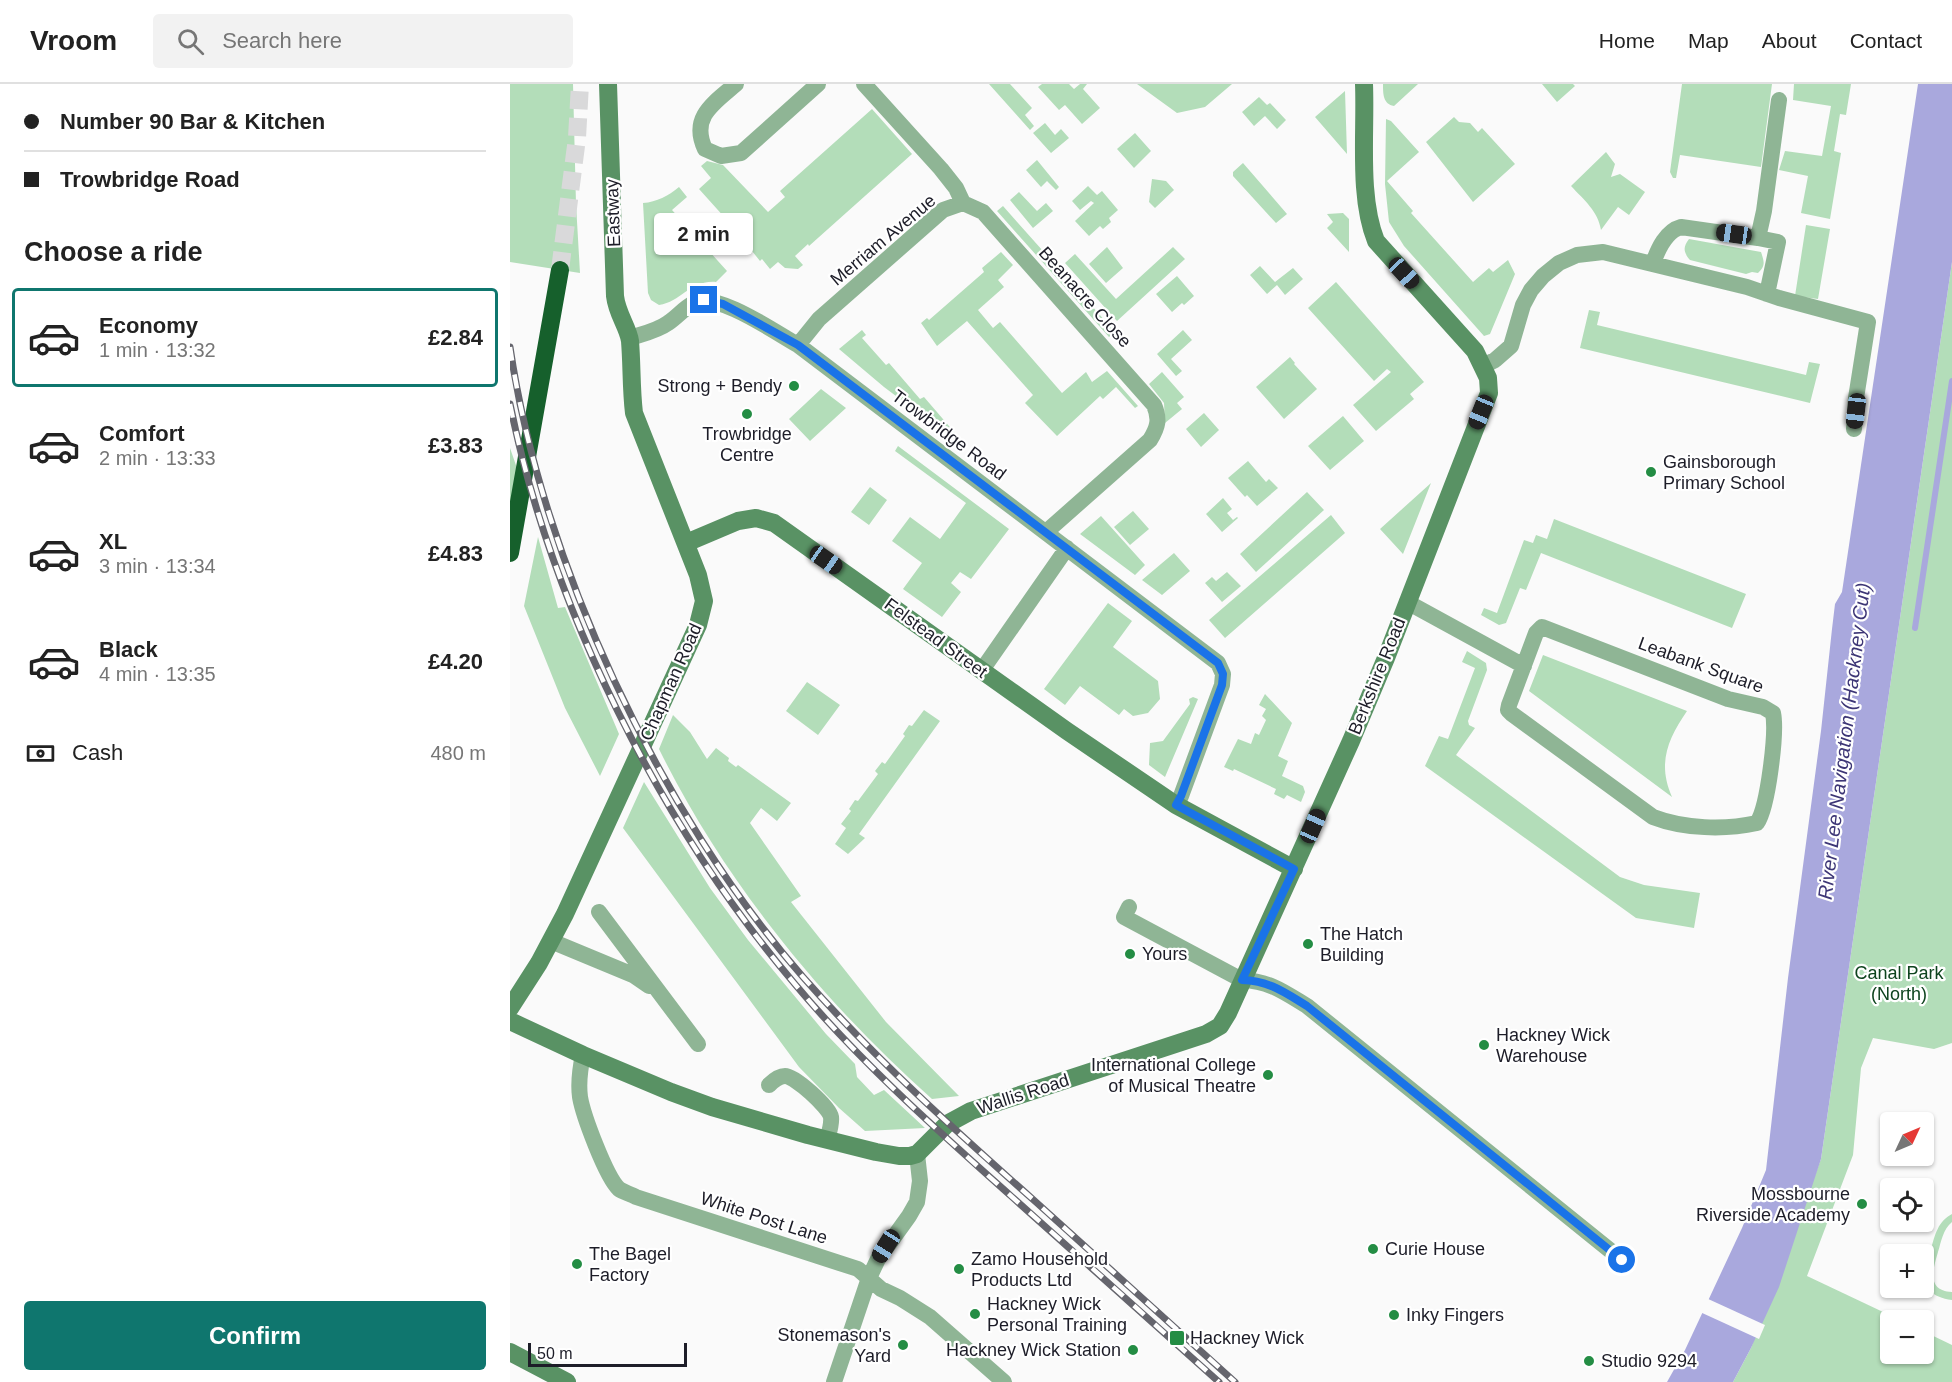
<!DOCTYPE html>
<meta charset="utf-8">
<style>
:root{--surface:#fff;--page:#f2f2f2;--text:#222;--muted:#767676;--line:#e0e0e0;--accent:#0f766e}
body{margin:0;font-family:Helvetica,sans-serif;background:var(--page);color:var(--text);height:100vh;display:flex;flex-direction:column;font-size:22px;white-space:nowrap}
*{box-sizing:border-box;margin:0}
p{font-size:20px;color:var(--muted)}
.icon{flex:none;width:33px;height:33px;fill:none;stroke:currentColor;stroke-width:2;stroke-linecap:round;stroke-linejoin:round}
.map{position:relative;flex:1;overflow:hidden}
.panel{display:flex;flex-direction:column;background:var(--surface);width:510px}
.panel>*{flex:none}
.guide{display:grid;align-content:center;height:132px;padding:0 24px;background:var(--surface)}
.needle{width:39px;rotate:46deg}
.tools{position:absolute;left:1370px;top:1028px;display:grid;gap:12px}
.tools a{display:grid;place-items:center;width:54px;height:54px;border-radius:6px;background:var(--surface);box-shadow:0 2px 4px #0004;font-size:30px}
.scale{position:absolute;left:18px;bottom:15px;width:159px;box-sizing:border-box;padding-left:6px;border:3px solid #1d1d28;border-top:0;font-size:16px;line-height:21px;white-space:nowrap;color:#1d1d28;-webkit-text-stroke:4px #fff;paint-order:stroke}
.end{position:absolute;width:27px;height:27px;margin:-14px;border:8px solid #1a73e8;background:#fff;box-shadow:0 0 0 3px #fff}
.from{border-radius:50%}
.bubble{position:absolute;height:42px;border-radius:6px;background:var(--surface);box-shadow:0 2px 4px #0004;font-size:20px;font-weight:600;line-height:42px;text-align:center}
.car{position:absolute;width:18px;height:36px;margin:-18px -9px;border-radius:8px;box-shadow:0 0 4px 2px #0007;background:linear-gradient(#222 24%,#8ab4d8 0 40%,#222 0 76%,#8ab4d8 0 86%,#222 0)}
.guide b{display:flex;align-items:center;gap:21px;height:57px;font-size:22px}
.guide b+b{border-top:2px solid var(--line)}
.guide i{width:15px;height:15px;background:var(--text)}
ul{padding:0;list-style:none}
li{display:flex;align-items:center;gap:18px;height:99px;margin:0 12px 9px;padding:0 12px;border:3px solid transparent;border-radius:6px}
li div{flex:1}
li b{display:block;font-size:22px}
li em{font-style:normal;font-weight:600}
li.selected{border-color:var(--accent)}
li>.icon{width:54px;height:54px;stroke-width:1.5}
h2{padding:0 24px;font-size:27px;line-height:72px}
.pay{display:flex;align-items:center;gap:15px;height:66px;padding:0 24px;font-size:22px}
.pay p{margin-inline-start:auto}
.action{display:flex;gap:12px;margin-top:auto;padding:12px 24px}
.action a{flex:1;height:69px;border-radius:6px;background:var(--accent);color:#fff;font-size:24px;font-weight:600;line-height:69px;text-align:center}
header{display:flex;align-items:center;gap:36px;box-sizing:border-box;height:84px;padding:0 30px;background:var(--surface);border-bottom:2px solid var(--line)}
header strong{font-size:28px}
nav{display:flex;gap:33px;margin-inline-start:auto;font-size:21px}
.search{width:420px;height:54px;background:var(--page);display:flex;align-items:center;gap:15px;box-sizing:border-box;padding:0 21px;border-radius:6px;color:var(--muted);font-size:22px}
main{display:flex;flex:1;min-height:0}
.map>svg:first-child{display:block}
.green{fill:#b3ddb9}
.water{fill:#a9a8dd}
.pier{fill:#fafafa}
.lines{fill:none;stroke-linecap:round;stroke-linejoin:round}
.stream{stroke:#a9a8dd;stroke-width:6}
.highway-tunnel{stroke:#d9d9da;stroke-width:18;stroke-dasharray:18 9;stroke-linecap:butt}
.street{stroke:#8fb595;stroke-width:16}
.secondary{stroke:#599264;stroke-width:18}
.highway{stroke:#16602c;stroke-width:18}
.rail-casing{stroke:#65656d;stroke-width:7}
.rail{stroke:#fff;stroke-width:4.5;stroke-dasharray:14;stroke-linecap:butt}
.route{stroke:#1a73e8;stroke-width:8}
.poi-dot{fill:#248d44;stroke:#fff;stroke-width:2}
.labels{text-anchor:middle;stroke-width:4.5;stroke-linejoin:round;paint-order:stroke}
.street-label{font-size:18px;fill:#1d1d28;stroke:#fff}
.poi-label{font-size:18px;fill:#1d1d28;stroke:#fff;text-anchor:start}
.park-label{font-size:18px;fill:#0e441e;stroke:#fff}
.water-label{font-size:20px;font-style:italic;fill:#3d3676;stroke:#fff}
</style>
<header>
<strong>Vroom</strong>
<div class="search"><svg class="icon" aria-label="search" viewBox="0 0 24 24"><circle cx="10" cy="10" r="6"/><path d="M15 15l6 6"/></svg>Search here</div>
<nav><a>Home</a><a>Map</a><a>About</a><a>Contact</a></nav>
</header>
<main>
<section class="panel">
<div class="guide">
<b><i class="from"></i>Number 90 Bar &amp; Kitchen</b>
<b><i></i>Trowbridge Road</b>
</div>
<h2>Choose a ride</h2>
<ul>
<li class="selected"><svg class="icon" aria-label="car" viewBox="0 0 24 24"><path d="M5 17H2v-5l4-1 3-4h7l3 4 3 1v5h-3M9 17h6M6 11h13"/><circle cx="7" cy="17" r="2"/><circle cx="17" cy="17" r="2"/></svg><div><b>Economy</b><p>1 min · 13:32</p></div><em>£2.84</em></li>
<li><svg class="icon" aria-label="car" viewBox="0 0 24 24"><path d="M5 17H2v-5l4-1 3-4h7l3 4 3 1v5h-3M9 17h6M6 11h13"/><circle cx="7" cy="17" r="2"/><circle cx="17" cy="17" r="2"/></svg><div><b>Comfort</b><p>2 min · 13:33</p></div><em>£3.83</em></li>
<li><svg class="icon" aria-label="car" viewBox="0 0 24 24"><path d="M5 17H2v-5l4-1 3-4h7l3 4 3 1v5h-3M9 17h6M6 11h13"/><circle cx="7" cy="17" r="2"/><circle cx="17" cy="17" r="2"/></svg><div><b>XL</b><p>3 min · 13:34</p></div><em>£4.83</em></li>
<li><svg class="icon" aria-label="car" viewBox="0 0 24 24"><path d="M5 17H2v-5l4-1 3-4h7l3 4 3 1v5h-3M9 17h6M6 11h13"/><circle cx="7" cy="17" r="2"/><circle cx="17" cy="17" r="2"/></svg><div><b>Black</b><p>4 min · 13:35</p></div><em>£4.20</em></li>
</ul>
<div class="pay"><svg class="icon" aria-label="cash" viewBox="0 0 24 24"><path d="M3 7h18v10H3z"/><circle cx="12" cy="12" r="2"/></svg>Cash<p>480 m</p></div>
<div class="action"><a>Confirm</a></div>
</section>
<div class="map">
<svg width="1442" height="1298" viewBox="0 0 1442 1298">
<rect width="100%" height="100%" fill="#fafafa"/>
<!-- green -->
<path class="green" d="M0 0H63L66 120 70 189 0 178Z
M479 0H500L522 24 515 31 524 42 520 46Z
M532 0H559L564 5 570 0H577L573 5 590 24 572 40 555 21 549 26 528 3Z
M627 0H722L695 23 667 29Z
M873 0H908L884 22C873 20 873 10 873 0Z
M1032 0H1063L1065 2 1047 18Z
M1172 0H1262L1251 83 1170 71 1166 94H1163L1160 88Z
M1284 0H1341L1336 31 1330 30 1324 67 1331 69 1320 135 1291 129 1298 92 1269 86 1275 67 1312 72 1321 22 1283 16Z
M835 7 837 70 805 33Z
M749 13 757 21 760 19 776 36 767 45 755 32 744 42 732 28Z
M362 25 402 70 299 162 298 160 285 172 293 181 288 185 275 184 268 178 260 185 252 175 250 177 242 167 243 165 189 105 201 94 191 82 197 77 213 81 258 128 275 113 270 107Z
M944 33 949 38 960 39 968 48 972 44 1005 80 963 118 916 58Z
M876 35 881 37 909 68 877 97 903 127 901 129 963 198 979 184 983 188 998 176 1005 190 980 250 974 252 894 162 879 138 875 100Z
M535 39 545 51 551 45 559 54 541 69 523 49Z
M625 49 641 67 624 84 607 65Z
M1096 68 1105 80 1101 93 1110 90 1135 108 1119 131 1108 123 1091 146C1088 127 1074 116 1061 102Z
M527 76 549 103 546 106 537 97 531 103 516 86Z
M733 79 777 130 766 139 723 92V88Z
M642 95 656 97 664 106 645 124 639 118Z
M578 102 587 111 592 107 608 126 599 134 601 138 593 145 590 142 579 152 565 137 584 119 581 117 570 126 562 117Z
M169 103 177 113 162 126 217 187 206 198C179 196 172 218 149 221L141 216 138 209 133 119C147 118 158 112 169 103Z
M509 108 527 127 536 119 543 127 523 144 500 116Z
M493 122 605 248 599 253 487 127Z
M833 129 839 135V168L817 144 823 138 817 130Z
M1296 141 1320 145 1308 215 1285 212Z
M1179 155 1251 168C1254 177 1256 182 1248 189L1242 188 1236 190 1180 176C1173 168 1173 163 1179 155Z
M597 163 613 184 596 199 579 180Z
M663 163 675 175 607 237 555 179 565 170 606 215Z
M491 168 503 181 488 196 494 203 468 226 483 244 490 238 552 309 576 288 582 298 597 287 628 322 625 324 606 303 593 315 590 312 547 352 515 319 523 311 457 237 427 262 411 239 417 234 419 236 474 188 472 184Z
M1442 178V959L1424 965 1363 954 1351 984 1343 1071 1297 1192 1390 1236H1380V1269H1413V1247L1442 1261V1298H1223L1241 1264 1311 1075Z
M750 182 765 198 783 184 793 195 775 211 767 201 757 210 740 191Z
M667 192 684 212 674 221 672 219 662 228 646 210Z
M826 198 914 298 900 310 904 315 866 347 843 321 881 288 877 285 864 297 798 224Z
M1079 226 1090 228 1087 241 1296 291 1299 278 1310 280 1300 319 1070 264Z
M352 246 356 251 352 254 376 281 379 279 410 315 414 313 445 349 439 352 374 303 329 265Z
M673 246 682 256 661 275 672 287 666 292 647 270Z
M780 273 785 279 784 280 807 305 774 335 746 303Z
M652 288 674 313 667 319 672 325 655 339 654 319 639 300Z
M311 305 336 324 300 357 279 335Z
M694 329 709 346 691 363 676 345Z
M833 332 854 357 820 386 798 362Z
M388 362 499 445 461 495 450 488 441 499 451 508 432 533 393 505 412 479 382 457 400 433 430 455 456 419 385 367Z
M0 364 9 390 0 426Z
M738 377 756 398 759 395 768 404 747 422 737 411 735 413 718 394Z
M921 399 893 470 870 445Z
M360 403 377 416 359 441 341 428Z
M797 408 814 426 746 488 730 470Z
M713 414 722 425 717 429 723 436 727 433 728 434 712 448 696 430Z
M623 427 639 445 620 461 604 443Z
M821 431 835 449 715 554 699 536Z
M591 432 635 481 625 491 570 450Z
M1044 435 1236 510 1222 544 1031 469 1016 506 1010 504 996 539 989 541 971 531 974 524 987 529 1014 456 1023 459 1026 451 1037 455Z
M28 453 48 524 55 523 109 650 90 692 55 624 14 522Z
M664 469 680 487 652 511 632 496Z
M717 488 731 502 712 518 695 499 702 493 706 497Z
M598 519 622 537 603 563 648 597 650 615 638 629 623 632 614 625 609 631 570 602 555 621 534 605Z
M957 567 976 579 977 586 958 637 959 641 965 644 946 671 1110 793 1134 801 1190 809 1184 844 1126 834 915 682 929 652 938 655 965 584 952 578Z
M1033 571 1177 627C1158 655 1147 679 1162 713L1019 607Z
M297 598 330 621 308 651 276 627Z
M755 610 782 639 768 672 778 677 772 692 793 702 795 708 791 718 777 711 774 715 764 710 766 705 724 685 723 687 714 683 728 655 741 660 745 649 749 651 756 636 752 632 756 625 749 621Z
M683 613 688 615 655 693 639 681 640 659 653 657 680 620 679 615Z
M414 626 430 637 349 750 355 754 338 770 325 760 336 744 331 740 341 727 339 725 345 716 348 717 368 690 365 687 372 678 375 680 395 652 393 650 399 641 402 642Z
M163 631 180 648 197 675 206 664 219 674 218 677 226 683 228 681 281 719 267 737 251 724 240 739 291 812 281 818 376 938 449 1012 422 1015C312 917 214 797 149 665Z
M134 698 200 804 238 856 316 950 345 980 347 993 364 1011 374 1006 415 1044 355 1047 329 1024 289 983 113 744Z
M1442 1130V1138C1433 1145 1431 1158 1428 1168 1423 1185 1416 1207 1442 1208V1216C1409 1212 1413 1189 1421 1165 1425 1151 1428 1137 1442 1130Z"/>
<!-- water -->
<path class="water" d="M1408 0H1442V178L1311 1075 1269 1203 1241 1264 1223 1298H1157L1175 1266 1232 1144 1256 1086 1278 894 1311 647 1322 545 1325 520 1332 508Z"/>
<!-- pier -->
<path class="pier" d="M1196 1214 1255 1241 1249 1255 1190 1228Z"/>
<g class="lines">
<!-- stream -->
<path class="stream" d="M1405 544 1442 297"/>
<!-- highway-tunnel -->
<path class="highway-tunnel" d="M50 186 67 54 70 0"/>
<!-- street -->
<path class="street" d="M226 0C204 19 180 33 195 65L211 72 231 69 308 0
M354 0 431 85 446 104 453 119
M453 119 473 128 644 321C650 335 648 343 640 356L536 448
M1248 154 1254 127 1269 16
M1143 179C1148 165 1156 147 1171 143L1248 154 1268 158 1257 210
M120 254C132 250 147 247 158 239 167 233 174 224 184 219 207 207 266 249 288 261L708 579 713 590 712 601 671 712 666 721
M288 261 309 235 433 126 453 119
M973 282 985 276 1001 262 1013 221 1021 206 1033 192 1049 179 1067 171 1093 168 1237 203 1269 214 1358 238 1346 314 1344 345
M897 518 1014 582
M1032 543 1218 615 1253 623 1263 629C1267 648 1258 723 1247 739 1215 746 1174 745 1143 733L1002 630 998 626 999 621 1026 549Z
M472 586 557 464
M619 823 614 833 732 896C760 897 774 908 797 922L1112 1176
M89 828 188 960
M41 857 123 891 139 902
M73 971C70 985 68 998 70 1013 73 1031 96 1093 109 1105 113 1108 121 1110 126 1113L348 1185 371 1205 390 1214 420 1233 494 1298
M259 1001C263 997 269 992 275 992 285 992 319 1023 321 1033 322 1040 319 1049 317 1056
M324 1298 359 1194 368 1175 399 1132 407 1118 410 1097 407 1070"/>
<!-- secondary -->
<path class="secondary" d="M176 459 228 437 246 434 264 439 557 647 666 721 784 785
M0 924 29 879 55 830 188 541 194 517 188 491 124 329C121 305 122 281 120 257 118 243 107 230 105 212L98 0
M0 937 73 971 161 1008 202 1023 298 1051 366 1068 389 1072H400L407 1070 437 1040 461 1027 696 950 710 942 718 929 841 657 876 574 979 309 978 294 965 267 866 157C848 112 856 49 854 0
M0 1268 57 1298"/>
<!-- highway -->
<path class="highway" d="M0 469 50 186"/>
<defs>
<path id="rail" d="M0 263C31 477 150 730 293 893 365 975 446 1047 527 1119 593 1179 659 1238 725 1298
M0 320C41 523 151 742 284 899 349 977 426 1045 501 1112 571 1174 640 1236 709 1298"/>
</defs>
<!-- rail casing -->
<use href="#rail" class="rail-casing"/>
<!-- rail -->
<use href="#rail" class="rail"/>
</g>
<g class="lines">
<!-- route -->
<path class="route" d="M194 216 213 220 288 261 708 579 713 590 712 601 671 712 666 721 784 785 732 896C760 897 774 908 797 922L1112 1176"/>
</g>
<!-- markers -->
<g class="poi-dot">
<circle cx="284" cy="302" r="6"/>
<circle cx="237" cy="330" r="6"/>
<circle cx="1141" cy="388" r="6"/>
<circle cx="798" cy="860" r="6"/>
<circle cx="620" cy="870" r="6"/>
<circle cx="974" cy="961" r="6"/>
<circle cx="758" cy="991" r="6"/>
<circle cx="1352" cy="1120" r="6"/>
<circle cx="863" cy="1165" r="6"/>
<circle cx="67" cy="1180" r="6"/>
<circle cx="449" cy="1185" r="6"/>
<circle cx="465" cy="1230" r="6"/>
<circle cx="884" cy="1231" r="6"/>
<rect x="659" y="1246" width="16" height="16" rx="3"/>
<circle cx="393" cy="1261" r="6"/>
<circle cx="623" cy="1266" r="6"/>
<circle cx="1079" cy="1277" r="6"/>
</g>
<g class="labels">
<!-- street labels -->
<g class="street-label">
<text transform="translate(103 129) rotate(-92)" y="6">Eastway</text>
<text transform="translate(373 156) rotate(-40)" y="6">Merriam Avenue</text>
<text transform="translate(575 213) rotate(48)" y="6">Beanacre Close</text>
<text transform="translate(439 351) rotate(37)" y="6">Trowbridge Road</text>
<text transform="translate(426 554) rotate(36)" y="6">Felstead Street</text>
<text transform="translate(1191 581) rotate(20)" y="6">Leabank Square</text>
<text transform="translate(867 592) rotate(-68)" y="6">Berkshire Road</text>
<text transform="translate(161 598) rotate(-66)" y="6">Chapman Road</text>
<text transform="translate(513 1010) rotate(-18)" y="6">Wallis Road</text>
<text transform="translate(254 1134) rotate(18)" y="6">White Post Lane</text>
</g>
<!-- poi labels -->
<g class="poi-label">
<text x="272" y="308" text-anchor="end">Strong + Bendy</text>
<text x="237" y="356" text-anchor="middle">Trowbridge<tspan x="237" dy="21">Centre</tspan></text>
<text x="1153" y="384">Gainsborough<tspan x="1153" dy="21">Primary School</tspan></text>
<text x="810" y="856">The Hatch<tspan x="810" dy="21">Building</tspan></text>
<text x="632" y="876">Yours</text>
<text x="986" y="957">Hackney Wick<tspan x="986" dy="21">Warehouse</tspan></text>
<text x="746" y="987" text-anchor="end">International College<tspan x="746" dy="21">of Musical Theatre</tspan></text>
<text x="1340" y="1116" text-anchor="end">Mossbourne<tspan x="1340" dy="21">Riverside Academy</tspan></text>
<text x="875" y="1171">Curie House</text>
<text x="79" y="1176">The Bagel<tspan x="79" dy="21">Factory</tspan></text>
<text x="461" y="1181">Zamo Household<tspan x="461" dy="21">Products Ltd</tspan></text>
<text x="477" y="1226">Hackney Wick<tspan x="477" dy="21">Personal Training</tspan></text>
<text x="896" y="1237">Inky Fingers</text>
<text x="381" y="1257" text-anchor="end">Stonemason's<tspan x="381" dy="21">Yard</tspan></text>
<text x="680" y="1260">Hackney Wick</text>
<text x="611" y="1272" text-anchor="end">Hackney Wick Station</text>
<text x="1091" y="1283">Studio 9294</text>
</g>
<!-- park labels -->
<g class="park-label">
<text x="1389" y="895">Canal Park<tspan x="1389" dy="21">(North)</tspan></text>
</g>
<!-- water labels -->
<g class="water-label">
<text transform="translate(1334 657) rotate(-83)" y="7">River Lee Navigation (Hackney Cut)</text>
</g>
</g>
</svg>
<div class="tools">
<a><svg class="needle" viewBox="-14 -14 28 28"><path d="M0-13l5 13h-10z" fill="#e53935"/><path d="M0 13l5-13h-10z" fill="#767676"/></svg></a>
<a><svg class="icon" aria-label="locate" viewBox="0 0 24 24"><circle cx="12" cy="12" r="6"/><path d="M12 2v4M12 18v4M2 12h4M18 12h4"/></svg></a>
<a>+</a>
<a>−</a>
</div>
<div class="scale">50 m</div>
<i class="end from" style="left:1112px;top:1176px"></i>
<i class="end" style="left:194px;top:216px"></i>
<div class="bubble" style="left:144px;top:129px;width:99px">2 min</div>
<i class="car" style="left:1224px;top:150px;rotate:278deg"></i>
<i class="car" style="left:894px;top:189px;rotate:137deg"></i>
<i class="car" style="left:1346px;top:327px;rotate:187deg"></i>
<i class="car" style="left:971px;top:328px;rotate:202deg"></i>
<i class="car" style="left:316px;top:476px;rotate:125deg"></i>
<i class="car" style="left:803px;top:742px;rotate:24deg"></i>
<i class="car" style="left:376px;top:1162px;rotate:212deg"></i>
</div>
</main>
